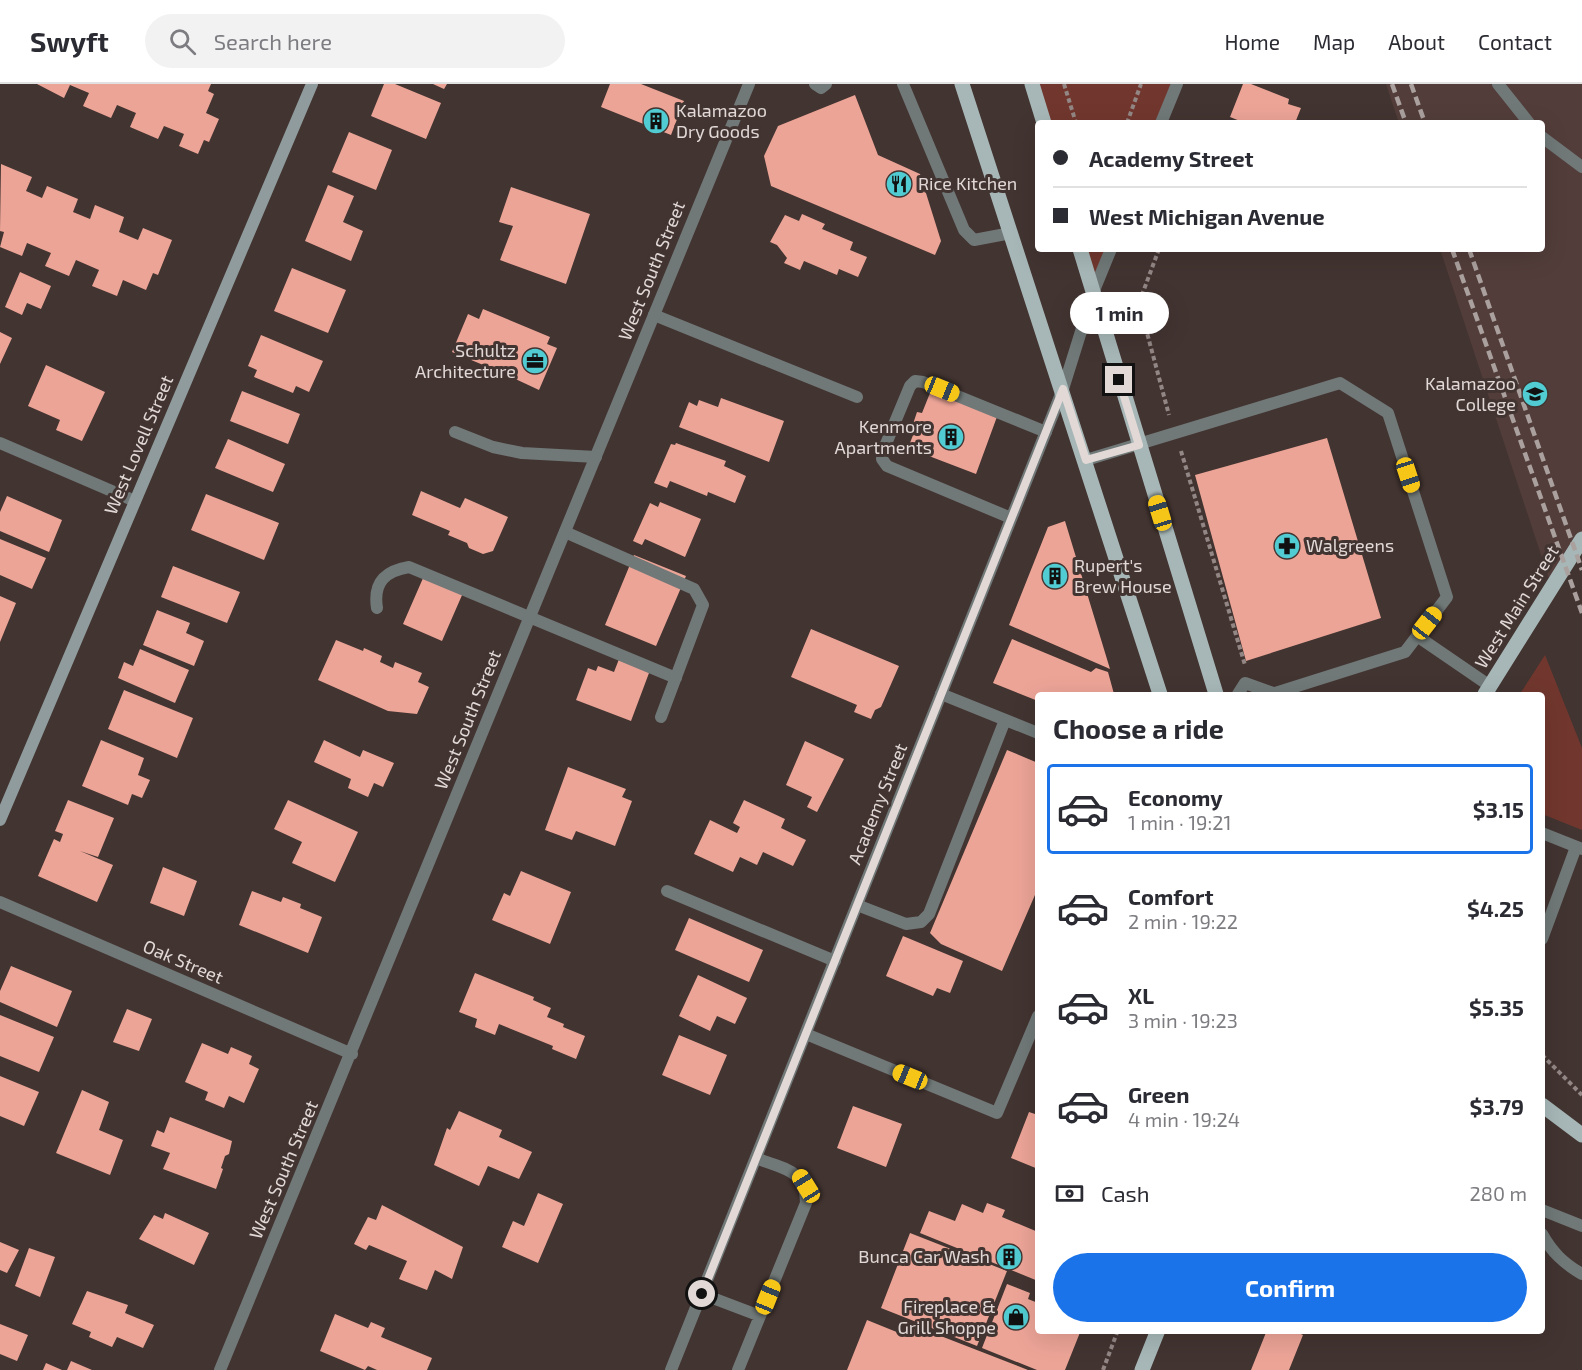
<!DOCTYPE html>
<meta charset="utf-8">
<style>
:root{--surface:#fff;--page:#f2f2f3;--text:#2b2b33;--muted:#7c7c81;--line:#e1e1e2;--accent:#1a73e8}
body{margin:0;font-family:"Exo 2",sans-serif;background:var(--page);color:var(--text);height:100vh;display:flex;flex-direction:column;font-size:22px;white-space:nowrap}
*{box-sizing:border-box;margin:0}
p{font-size:20px;color:var(--muted)}
.icon{flex:none;width:33px;height:33px;fill:none;stroke:currentColor;stroke-width:2;stroke-linecap:round;stroke-linejoin:round}
.map{position:relative;flex:1;overflow:hidden}
.side{position:absolute;left:1035px;top:608px;width:510px;height:642px;display:flex;flex-direction:column;background:var(--surface);border-radius:6px;box-shadow:0 6px 24px #0002}
.side>*{flex:none}
.hud{position:absolute;left:1035px;top:36px;width:510px;height:132px;border-radius:6px;box-shadow:0 6px 24px #0002;display:grid;align-content:center;height:132px;padding:0 18px;background:var(--surface)}
.end{position:absolute;width:27px;height:27px;margin:-14px;border:8px solid #e2d9d7;background:#111;box-shadow:0 0 0 3px #111}
.from{border-radius:50%}
.bubble{position:absolute;height:42px;border-radius:21px;background:var(--surface);box-shadow:0 6px 24px #0002;font-size:20px;font-weight:700;line-height:42px;text-align:center}
.car{position:absolute;width:18px;height:36px;margin:-18px -9px;border-radius:8px;box-shadow:0 0 4px 2px #0007;background:linear-gradient(#f5c518 24%,#345 0 40%,#f5c518 0 76%,#345 0 86%,#f5c518 0)}
.hud b{display:flex;align-items:center;gap:21px;height:57px;font-size:22px}
.hud b+b{border-top:2px solid var(--line)}
.hud i{width:15px;height:15px;background:var(--text)}
ul{padding:0;list-style:none}
li{display:flex;align-items:center;gap:18px;height:90px;margin:0 12px 9px;padding:0 6px;border:3px solid transparent;border-radius:6px}
li div{flex:1}
li b{display:block;font-size:22px}
li em{font-style:normal;font-weight:700}
li.on{border-color:var(--accent)}
li>.icon{width:54px;height:54px;stroke-width:1.5}
h2{padding:0 18px;font-size:27px;line-height:72px}
.pay{display:flex;align-items:center;gap:15px;height:66px;padding:0 18px;font-size:22px}
.pay p{margin-inline-start:auto}
.action{display:flex;gap:12px;margin-top:auto;padding:12px 18px}
.action a{flex:1;height:69px;border-radius:36px;background:var(--accent);color:#fff;font-size:24px;font-weight:700;line-height:69px;text-align:center}
header{display:flex;align-items:center;gap:36px;box-sizing:border-box;height:84px;padding:0 30px;background:var(--surface);border-bottom:2px solid var(--line)}
header strong{font-size:28px}
nav{display:flex;gap:33px;margin-inline-start:auto;font-size:21px}
.search{width:420px;height:54px;background:var(--page);display:flex;align-items:center;gap:15px;box-sizing:border-box;padding:0 21px;border-radius:33px;color:var(--muted);font-size:22px}
.map>svg:first-child{display:block}
.built{fill:#523d3a}
.green{fill:#71372e}
.building{fill:#eca497}
.lines{fill:none;stroke-linecap:round;stroke-linejoin:round}
.path{stroke:#938785;stroke-width:4;stroke-dasharray:4.5 3;stroke-linecap:butt}
.lane{stroke:#707878;stroke-width:12}
.street{stroke:#707878;stroke-width:12}
.secondary{stroke:#8f9b9c;stroke-width:12}
.primary{stroke:#a7b7b7;stroke-width:15}
.rail{stroke:#aaa09d;stroke-width:4.5;stroke-dasharray:9 4.5;stroke-linecap:butt}
.route{stroke:#e2d9d7;stroke-width:8}
.labels{text-anchor:middle;stroke-width:6;stroke-linejoin:round;paint-order:stroke}
.poi-label{font-size:18px;fill:#e2d9d7;stroke:#423431;text-anchor:end}
.street-label{font-size:18px;fill:#e2d9d7;stroke:#423431}
</style>
<header>
<strong>Swyft</strong>
<div class="search"><svg class="icon" aria-label="search" viewBox="0 0 24 24"><circle cx="10" cy="10" r="6"/><path d="M15 15l6 6"/></svg>Search here</div>
<nav><a>Home</a><a>Map</a><a>About</a><a>Contact</a></nav>
</header>
<div class="map">
<svg width="1582" height="1286" viewBox="0 0 1582 1286">
<rect width="100%" height="100%" fill="#423431"/>
<!-- built -->
<path class="built" d="M1386 0H1582V456L1552 504 1440 165H1542V39H1399Z"/>
<!-- green -->
<path class="green" d="M1032 0H1177L1161 39H1044Z
M1080 165H1111L1093 209Z
M1545 571 1582 664V746L1542 730V610H1520Z"/>
<!-- building -->
<path class="building" d="M37 0H211L208 7 214 10 206 29 219 35 209 58 204 56 198 70 179 62 184 50 164 42 158 55 130 43 136 29 117 21 111 34 83 22 89 9 70 1 64 14Z
M384 0H395L441 19 426 55 371 32Z
M433 0H447L444 5Z
M610 0H641L684 17 671 51 601 23Z
M1243 0H1251L1289 15 1288 20 1301 24 1295 39H1245L1230 33Z
M855 11 878 71 920 90 941 157 935 171 771 102 764 72 778 42Z
M349 48 392 66 376 106 332 88Z
M1 80 32 93 26 107 42 114 47 102 78 115 73 128 90 135 95 121 124 133 119 148 138 156 143 144 172 156 158 191 153 189 146 206 123 196 117 212 92 202 99 186 76 176 69 192 45 182 51 169 27 159 22 172 0 163 4 148 0 147Z
M328 101 354 112 343 138 363 147 351 177 305 157Z
M511 103 590 130 566 200 500 176 513 142 499 138Z
M802 130 825 140 822 145 853 158 850 166 867 173 858 193 839 185 837 191 804 177 800 186 784 179 787 174 777 161 770 158 785 131 799 137Z
M292 184 346 206 328 249 274 227Z
M20 188 51 202 41 225 27 219 22 231 5 223Z
M483 225 550 253 547 260 557 264 539 306 509 292 501 293 488 283 452 268 468 230 479 235Z
M0 248 12 254 0 280Z
M261 251 323 277 309 308 296 302 293 309 254 293 257 286 248 282Z
M46 281 105 308 82 357 56 346 60 336 28 322Z
M932 304 998 330 976 390 908 364 917 341 913 340 917 328 922 329Z
M242 307 300 330 288 360 230 337Z
M721 314 784 337 769 378 679 343 689 318 697 322 699 316 718 323Z
M1327 354 1381 534 1246 577 1195 391Z
M228 355 285 380 273 408 215 384Z
M676 359 726 377 724 382 746 392 735 419 708 408 707 412 670 397 667 404 654 399 671 360 675 361Z
M421 407 460 424 465 414 508 433 493 467 483 470 469 464 467 459 448 451 450 447 412 431Z
M206 410 279 439 264 476 191 446Z
M7 412 62 436 49 468 0 447V428Z
M660 418 701 435 685 473 645 455 642 461 633 457 650 419 658 423Z
M1065 437 1110 585 1009 541 1048 443Z
M0 455 46 474 32 505 0 491Z
M634 471 686 492 656 562 605 541Z
M173 482 240 508 227 539 161 513Z
M427 485 466 502 442 557 403 540Z
M0 512 16 519 0 558Z
M157 526 190 539 186 549 204 557 194 582 143 561Z
M811 545 899 582 881 623 875 626 871 635 854 628 857 621 791 593Z
M1012 555 1091 588 1096 584 1108 588 1114 610H1038V617L993 599Z
M336 556 363 567 364 564 382 572 380 578 393 584 395 578 422 589 418 598 429 603 417 630 388 627 318 596Z
M140 565 189 586 175 619 118 594 124 578 133 582Z
M621 570 652 581 631 637 576 616 588 584 596 587 598 582 614 588Z
M124 606 193 634 177 674 108 645Z
M101 656 144 674 138 691 150 696 142 714 132 710 128 721 82 702Z
M324 656 360 673 363 666 394 679 383 703 374 699 368 713 348 704 351 695 314 678Z
M805 657 844 675 817 728 807 723 812 713 786 701Z
M1007 666 1038 679V804L1002 887 941 860 930 849Z
M568 683 626 705 622 713 632 717 615 762 576 747 572 756 545 746Z
M68 716 114 734 98 773 80 767 113 781 97 818 38 792 54 755 60 758 63 750 55 747Z
M288 716 358 748 335 798 292 779 302 758 274 745Z
M744 716 785 735 781 744 806 756 793 782 763 768 757 781 740 773 733 788 694 770 710 736 737 749 740 743 733 739Z
M163 783 197 797 184 832 150 819Z
M521 787 571 808 550 860 492 836 504 809 510 812Z
M252 807 281 818 283 813 301 820 300 824 322 833 308 869 239 841Z
M689 834 763 866 749 898 675 866Z
M903 852 963 877 950 909 937 904 933 912 886 892Z
M11 882 72 907 57 943 0 918V907Z
M475 889 534 913 533 916 551 924 547 933 564 940 563 943 585 952 576 975 552 965 553 962 499 940 495 951 475 943 477 935 459 928Z
M698 891 747 914 735 940 717 932 710 947 679 932Z
M127 925 152 935 139 967 113 958Z
M0 931 54 953 39 988 0 972Z
M679 951 727 971 710 1011 662 991Z
M202 959 228 970 231 963 252 972 249 980 259 985 244 1019 229 1012 224 1024 205 1016 208 1008 185 998Z
M0 992 39 1008 24 1042 0 1032Z
M82 1006 109 1018 99 1046 123 1056 110 1091 56 1069Z
M853 1022 902 1040 886 1083 837 1064Z
M459 1027 502 1046 499 1053 532 1068 519 1095 488 1082 479 1102 434 1081 447 1044 450 1046Z
M1029 1028 1038 1031V1085L1011 1074Z
M170 1033 232 1057 229 1070 225 1072 221 1084 223 1085 216 1105 163 1085 170 1069 151 1062 157 1046 164 1049Z
M538 1109 563 1120 538 1179 502 1163 513 1137 524 1142Z
M987 1119 1005 1126 1002 1133 1038 1148V1197L920 1149 929 1127 955 1137 962 1120 983 1129Z
M382 1121 463 1163 452 1195 435 1186 427 1206 399 1195 407 1177 369 1161 366 1166 354 1160 368 1133 376 1136Z
M165 1129 209 1149 194 1181 139 1155 154 1131 163 1135Z
M910 1149 1007 1187 977 1262 881 1224Z
M0 1158 19 1166 7 1189 0 1186Z
M29 1164 55 1173 40 1213 15 1202Z
M1007 1200 1030 1209 1028 1215 1038 1219V1246H1081L1065 1286H1037L982 1264Z
M87 1207 128 1221 125 1229 154 1241 143 1264 117 1253 112 1263 89 1253 91 1248 72 1240Z
M335 1230 368 1244 371 1238 385 1244 381 1253 432 1274 427 1286H377L368 1282 365 1286 320 1267Z
M867 1236 909 1253 915 1242 1028 1286H847Z
M0 1240 28 1251 17 1277 0 1270Z
M1267 1246H1292L1303 1251 1289 1286H1251Z
M71 1277 92 1286H67Z
M46 1279 62 1286H43Z"/>
<g class="lines">
<!-- path -->
<path class="path" d="M1064 0 1076 39
M1127 39 1141 0
M1159 165 1139 219 1169 331
M1181 367 1245 581
M1542 971 1582 1011
M1103 1286 1118 1246"/>
<!-- lane -->
<path class="lane" d="M815 0 821 4 826 0
M903 0 964 146 974 156 1011 149
M1498 0 1529 39
M1542 53 1582 83
M654 231 857 313
M455 348 493 363 522 369 596 373
M1086 376 1340 299 1388 329 1447 513 1405 568 1272 610
M1011 434 887 382 882 375 883 367 910 302 915 297 923 298 1046 348
M565 448 694 505 703 521 661 633
M377 524C373 498 385 487 409 483L676 594
M1417 552 1490 602
M941 610 1038 649
M1238 610 1245 599 1273 609
M667 807 835 877
M857 821 906 840 921 838 929 830 1005 636
M1542 855 1576 763
M806 950 997 1029 1038 932
M702 1210 760 1232
M738 1286 806 1119C806 1085 783 1085 756 1074"/>
<!-- street -->
<path class="street" d="M1161 39 1177 0
M0 359 135 417
M1542 749 1582 765
M0 818 352 970
M1542 1126 1582 1142
M1542 1150C1552 1168 1563 1179 1582 1190
M220 1286 749 0
M671 1286 1063 305 1093 209 1111 165"/>
<!-- secondary -->
<path class="secondary" d="M0 736 312 0"/>
<!-- primary -->
<path class="primary" d="M962 0 1160 610
M1032 0 1044 39
M1080 165 1216 610
M1485 610 1582 455
M1542 1021 1582 1051
M1142 1286 1158 1246"/>
<!-- rail -->
<path class="rail" d="M1392 0 1406 39
M1411 0 1425 39
M1452 165 1582 529
M1469 165 1582 486"/>
</g>
<g class="lines">
<!-- route -->
<path class="route" d="M702 1210 1063 305 1086 376 1139 361 1119 296"/>
</g>
<!-- icons -->
<defs>
<symbol id="building-disc" viewBox="-11 -11 22 22"><circle r="9.5" fill="#51ccd2" stroke="#423431"/><path d="M-4-6H4V6H1V3H-1V6H-4ZM-2.5-4.3h1.7v1.8h-1.7ZM.8-4.3h1.7v1.8H.8ZM-2.5-1h1.7V.8h-1.7ZM.8-1h1.7V.8H.8Z" fill="#111"/></symbol>
<symbol id="restaurant-disc" viewBox="-11 -11 22 22"><circle r="9.5" fill="#51ccd2" stroke="#423431"/><path d="M-5-6h1v4h1v-4h1v4h1v-4h1v5L-1.5 .5V6h-2V.5L-5-1ZM5-6V6H3V1.5H1.5Q1.5-4 5-6Z" fill="#111"/></symbol>
<symbol id="office-disc" viewBox="-11 -11 22 22"><circle r="9.5" fill="#51ccd2" stroke="#423431"/><path d="M-6-3h4V-5.5h4V-3h4V5H-6ZM-1-4.5V-3h2v-1.5ZM-6 0V1H6V0Z" fill="#111"/></symbol>
<symbol id="university-disc" viewBox="-11 -11 22 22"><circle r="9.5" fill="#51ccd2" stroke="#423431"/><path d="M0-5L7-2L0 1L-7-2ZM-4 1L0 2.5L4 1V4Q0 6-4 4Z" fill="#111"/></symbol>
<symbol id="pharmacy-disc" viewBox="-11 -11 22 22"><circle r="9.5" fill="#51ccd2" stroke="#423431"/><path d="M-2-6h4v4h4v4h-4v4h-4v-4h-4v-4h4Z" fill="#111"/></symbol>
<symbol id="shop-disc" viewBox="-11 -11 22 22"><circle r="9.5" fill="#51ccd2" stroke="#423431"/><path d="M-5-2.5h2.3a2.7 3.5 0 0 1 5.4 0H5L5.5 6h-11ZM-1.5-2.5h3a1.5 2.3 0 0 0-3 0Z" fill="#111"/></symbol>
</defs>
<g fill-rule="evenodd">
<use href="#building-disc" x="641" y="22" width="30" height="30"/>
<use href="#restaurant-disc" x="884" y="85" width="30" height="30"/>
<use href="#office-disc" x="520" y="262" width="30" height="30"/>
<use href="#university-disc" x="1520" y="295" width="30" height="30"/>
<use href="#building-disc" x="936" y="338" width="30" height="30"/>
<use href="#pharmacy-disc" x="1272" y="447" width="30" height="30"/>
<use href="#building-disc" x="1040" y="477" width="30" height="30"/>
<use href="#building-disc" x="994" y="1158" width="30" height="30"/>
<use href="#shop-disc" x="1001" y="1218" width="30" height="30"/>
</g>
<g class="labels">
<!-- poi labels -->
<g class="poi-label">
<text x="676" y="33" text-anchor="start">Kalamazoo<tspan x="676" dy="21">Dry Goods</tspan></text>
<text x="918" y="106" text-anchor="start">Rice Kitchen</text>
<text x="516" y="273">Schultz<tspan x="516" dy="21">Architecture</tspan></text>
<text x="1516" y="306">Kalamazoo<tspan x="1516" dy="21">College</tspan></text>
<text x="932" y="349">Kenmore<tspan x="932" dy="21">Apartments</tspan></text>
<text x="1306" y="468" text-anchor="start">Walgreens</text>
<text x="1074" y="488" text-anchor="start">Rupert's<tspan x="1074" dy="21">Brew House</tspan></text>
<text x="990" y="1179">Bunca Car Wash</text>
<text x="996" y="1229">Fireplace &amp;<tspan x="996" dy="21">Grill Shoppe</tspan></text>
</g>
<!-- street labels -->
<g class="street-label">
<text transform="translate(652 187) rotate(-68)" y="6">West South Street</text>
<text transform="translate(139 361) rotate(-67)" y="6">West Lovell Street</text>
<text transform="translate(1517 523) rotate(-58)" y="6">West Main Street</text>
<text transform="translate(468 636) rotate(-68)" y="6">West South Street</text>
<text transform="translate(878 720) rotate(-68)" y="6">Academy Street</text>
<text transform="translate(183 878) rotate(23)" y="6">Oak Street</text>
<text transform="translate(284 1086) rotate(-67)" y="6">West South Street</text>
</g>
</g>
</svg>
<i class="end from" style="left:702px;top:1210px"></i>
<i class="end" style="left:1119px;top:296px"></i>
<div class="bubble" style="left:1070px;top:208px;width:99px">1 min</div>
<i class="car" style="left:942px;top:305px;rotate:112deg"></i>
<i class="car" style="left:1408px;top:391px;rotate:162deg"></i>
<i class="car" style="left:1160px;top:429px;rotate:343deg"></i>
<i class="car" style="left:1427px;top:539px;rotate:38deg"></i>
<i class="car" style="left:910px;top:993px;rotate:292deg"></i>
<i class="car" style="left:806px;top:1102px;rotate:328deg"></i>
<i class="car" style="left:768px;top:1213px;rotate:22deg"></i>
<div class="hud">
<b><i class="from"></i>Academy Street</b>
<b><i></i>West Michigan Avenue</b>
</div>
<section class="side">
<h2>Choose a ride</h2>
<ul>
<li class="on"><svg class="icon" aria-label="car" viewBox="0 0 24 24"><path d="M5 17H2v-5l4-1 3-4h7l3 4 3 1v5h-3M9 17h6M6 11h13"/><circle cx="7" cy="17" r="2"/><circle cx="17" cy="17" r="2"/></svg><div><b>Economy</b><p>1 min · 19:21</p></div><em>$3.15</em></li>
<li><svg class="icon" aria-label="car" viewBox="0 0 24 24"><path d="M5 17H2v-5l4-1 3-4h7l3 4 3 1v5h-3M9 17h6M6 11h13"/><circle cx="7" cy="17" r="2"/><circle cx="17" cy="17" r="2"/></svg><div><b>Comfort</b><p>2 min · 19:22</p></div><em>$4.25</em></li>
<li><svg class="icon" aria-label="car" viewBox="0 0 24 24"><path d="M5 17H2v-5l4-1 3-4h7l3 4 3 1v5h-3M9 17h6M6 11h13"/><circle cx="7" cy="17" r="2"/><circle cx="17" cy="17" r="2"/></svg><div><b>XL</b><p>3 min · 19:23</p></div><em>$5.35</em></li>
<li><svg class="icon" aria-label="car" viewBox="0 0 24 24"><path d="M5 17H2v-5l4-1 3-4h7l3 4 3 1v5h-3M9 17h6M6 11h13"/><circle cx="7" cy="17" r="2"/><circle cx="17" cy="17" r="2"/></svg><div><b>Green</b><p>4 min · 19:24</p></div><em>$3.79</em></li>
</ul>
<div class="pay"><svg class="icon" aria-label="cash" viewBox="0 0 24 24"><path d="M3 7h18v10H3z"/><circle cx="12" cy="12" r="2"/></svg>Cash<p>280 m</p></div>
<div class="action"><a>Confirm</a></div>
</section>
</div>
